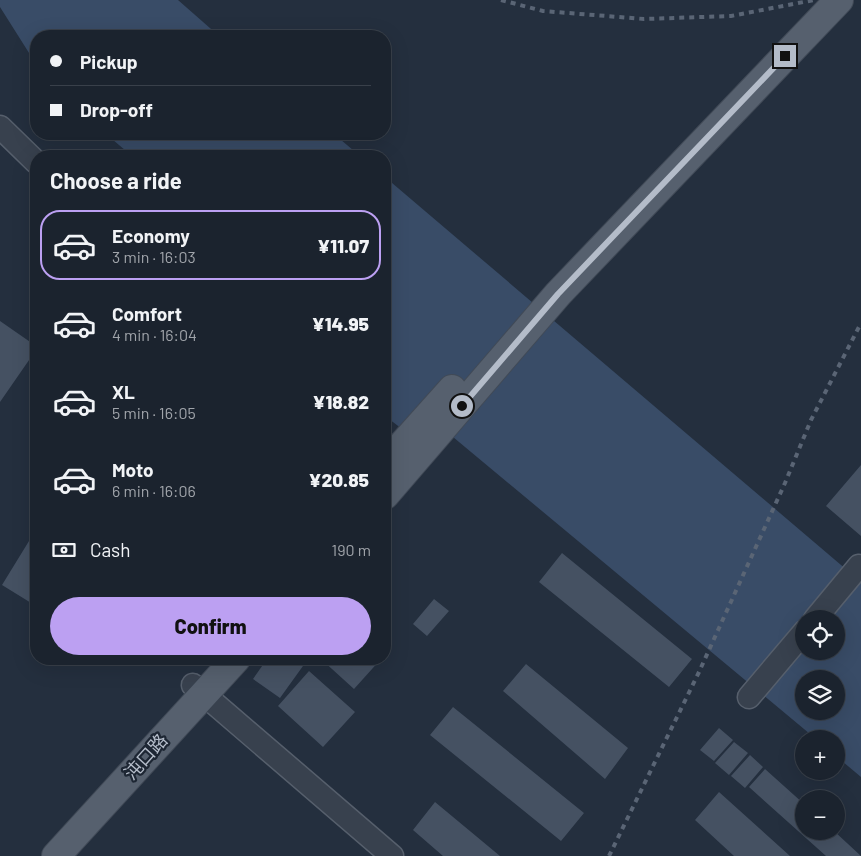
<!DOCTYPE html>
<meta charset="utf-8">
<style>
:root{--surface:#1b232e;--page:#282f3a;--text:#f1f3f6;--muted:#a0a4aa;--line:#39404a;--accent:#bca0f2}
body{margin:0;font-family:Barlow,"Noto Sans SC",sans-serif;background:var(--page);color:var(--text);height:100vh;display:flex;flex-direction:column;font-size:19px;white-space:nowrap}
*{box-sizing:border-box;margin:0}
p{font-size:16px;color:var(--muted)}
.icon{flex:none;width:28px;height:28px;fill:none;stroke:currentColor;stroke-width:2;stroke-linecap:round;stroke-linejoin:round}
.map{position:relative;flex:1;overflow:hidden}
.details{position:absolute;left:30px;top:150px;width:361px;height:515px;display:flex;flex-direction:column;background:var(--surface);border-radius:20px;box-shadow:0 5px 20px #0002,0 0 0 1px var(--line)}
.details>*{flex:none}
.top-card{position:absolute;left:30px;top:30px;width:361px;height:110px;border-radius:20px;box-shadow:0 5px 20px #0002,0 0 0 1px var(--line);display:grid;align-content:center;height:110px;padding:0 20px;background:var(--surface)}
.tools{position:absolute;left:795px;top:610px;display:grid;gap:10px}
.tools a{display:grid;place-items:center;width:50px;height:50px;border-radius:50%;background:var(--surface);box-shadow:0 5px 20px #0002,0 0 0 1px var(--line);font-size:25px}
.end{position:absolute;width:22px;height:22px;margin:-11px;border:6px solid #b4bcc9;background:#111;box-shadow:0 0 0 2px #111}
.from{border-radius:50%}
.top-card b{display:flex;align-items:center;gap:18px;height:48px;font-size:19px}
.top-card b+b{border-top:1px solid var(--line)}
.top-card i{width:12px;height:12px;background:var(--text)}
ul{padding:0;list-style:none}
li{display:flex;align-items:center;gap:15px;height:70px;margin:0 10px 8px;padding:0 10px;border:2px solid transparent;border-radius:20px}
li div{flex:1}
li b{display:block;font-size:19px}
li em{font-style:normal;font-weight:800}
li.current{border-color:var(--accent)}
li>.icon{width:45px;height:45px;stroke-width:1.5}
h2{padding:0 20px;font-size:22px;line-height:60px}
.pay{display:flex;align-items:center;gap:12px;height:55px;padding:0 20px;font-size:19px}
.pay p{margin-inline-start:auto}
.cta{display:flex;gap:10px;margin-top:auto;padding:10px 20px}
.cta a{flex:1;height:58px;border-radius:30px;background:var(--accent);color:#111;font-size:20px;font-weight:800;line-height:58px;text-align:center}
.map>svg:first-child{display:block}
.water{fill:#394c67;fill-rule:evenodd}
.building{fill:#455162}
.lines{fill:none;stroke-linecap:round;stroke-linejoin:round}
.minor-casing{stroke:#565f6c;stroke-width:25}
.major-casing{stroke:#414a57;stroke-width:30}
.minor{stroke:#38414e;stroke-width:22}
.major{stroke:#56606e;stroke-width:28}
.rail{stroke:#5a6575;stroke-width:4;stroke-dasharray:5 5;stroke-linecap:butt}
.route{stroke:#b4bcc9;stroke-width:6}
.labels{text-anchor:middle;stroke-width:4.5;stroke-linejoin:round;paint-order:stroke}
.street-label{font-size:18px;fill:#b4bcc9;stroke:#1d2633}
</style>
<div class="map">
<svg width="861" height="856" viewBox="0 0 861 856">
<rect width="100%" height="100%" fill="#242f3e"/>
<!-- water -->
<path class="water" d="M0 0H178L219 36H36V64L0 7Z
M106 134H334L360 156H132Z
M385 177 861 582V777L836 756V739H816L453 437 435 454 385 416ZM804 619H836V651H804ZM804 679H836V711H804Z"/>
<!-- building -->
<path class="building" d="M0 321 36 346V350L0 402Z
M861 465V536L826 506Z
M29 541 36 545V606L2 585Z
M562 553 692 659 669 687 539 582Z
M434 599 449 611 427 636 413 624Z
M267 659H308L280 698 253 679Z
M321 659H381L354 689Z
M526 664 628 748 605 779 503 691Z
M309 671 355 712 323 747 278 706Z
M453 707 584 813 561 841 430 735Z
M719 728 733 740 714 761 700 750Z
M734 742 748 753 729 775 715 763Z
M750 755 763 767 745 788 731 776Z
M765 769 804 804V831H834L861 856H826L749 787Z
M719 792 790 856H734L695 820Z
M435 802 500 856H443L413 830Z"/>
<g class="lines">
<defs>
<path id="minor" d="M0 127 36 162
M815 619 859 566
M193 685 392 856
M749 697 804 632"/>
<path id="major" d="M385 464 452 389
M385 495 558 294 839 0
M56 856 236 659"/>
</defs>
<!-- minor casing -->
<use href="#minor" class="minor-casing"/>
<!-- major casing -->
<use href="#major" class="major-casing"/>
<!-- minor -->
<use href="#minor" class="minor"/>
<!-- major -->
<use href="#major" class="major"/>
<!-- rail -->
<path class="rail" d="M501 0 543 11 644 19 731 16 814 0
M609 856 699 672 785 483 811 420 861 323"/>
</g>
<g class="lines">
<!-- route -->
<path class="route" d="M462 406 558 294 785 56"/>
</g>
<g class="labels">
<!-- street labels -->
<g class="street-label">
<text transform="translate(146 757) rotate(-48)" y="6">沌口路</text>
</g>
</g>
</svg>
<div class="tools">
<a><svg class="icon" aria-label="locate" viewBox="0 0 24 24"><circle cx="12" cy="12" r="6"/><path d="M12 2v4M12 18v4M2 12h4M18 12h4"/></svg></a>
<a><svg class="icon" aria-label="layers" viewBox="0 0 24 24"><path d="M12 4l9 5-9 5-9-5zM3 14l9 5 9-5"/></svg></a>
<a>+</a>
<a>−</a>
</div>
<i class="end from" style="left:462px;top:406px"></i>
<i class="end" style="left:785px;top:56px"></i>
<div class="top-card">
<b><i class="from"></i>Pickup</b>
<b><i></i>Drop-off</b>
</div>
<section class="details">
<h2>Choose a ride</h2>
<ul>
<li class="current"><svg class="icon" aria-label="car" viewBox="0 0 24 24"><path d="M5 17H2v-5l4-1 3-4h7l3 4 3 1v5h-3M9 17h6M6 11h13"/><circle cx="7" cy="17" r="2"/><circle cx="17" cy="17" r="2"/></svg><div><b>Economy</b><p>3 min · 16:03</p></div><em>¥11.07</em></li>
<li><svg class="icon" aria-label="car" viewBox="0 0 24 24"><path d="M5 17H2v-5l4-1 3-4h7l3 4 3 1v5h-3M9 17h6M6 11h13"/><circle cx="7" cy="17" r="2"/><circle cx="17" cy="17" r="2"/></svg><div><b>Comfort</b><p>4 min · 16:04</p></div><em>¥14.95</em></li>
<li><svg class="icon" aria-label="car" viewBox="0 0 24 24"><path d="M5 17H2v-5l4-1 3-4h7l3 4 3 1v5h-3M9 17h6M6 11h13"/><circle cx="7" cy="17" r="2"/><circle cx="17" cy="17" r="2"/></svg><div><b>XL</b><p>5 min · 16:05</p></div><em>¥18.82</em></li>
<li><svg class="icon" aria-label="car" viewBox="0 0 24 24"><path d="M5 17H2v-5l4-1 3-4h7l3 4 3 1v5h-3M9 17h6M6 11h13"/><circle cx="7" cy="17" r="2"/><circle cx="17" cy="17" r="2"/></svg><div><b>Moto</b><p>6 min · 16:06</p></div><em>¥20.85</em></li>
</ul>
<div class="pay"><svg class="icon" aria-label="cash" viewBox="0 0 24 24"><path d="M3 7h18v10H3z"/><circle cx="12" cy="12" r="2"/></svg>Cash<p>190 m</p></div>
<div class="cta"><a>Confirm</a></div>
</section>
</div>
